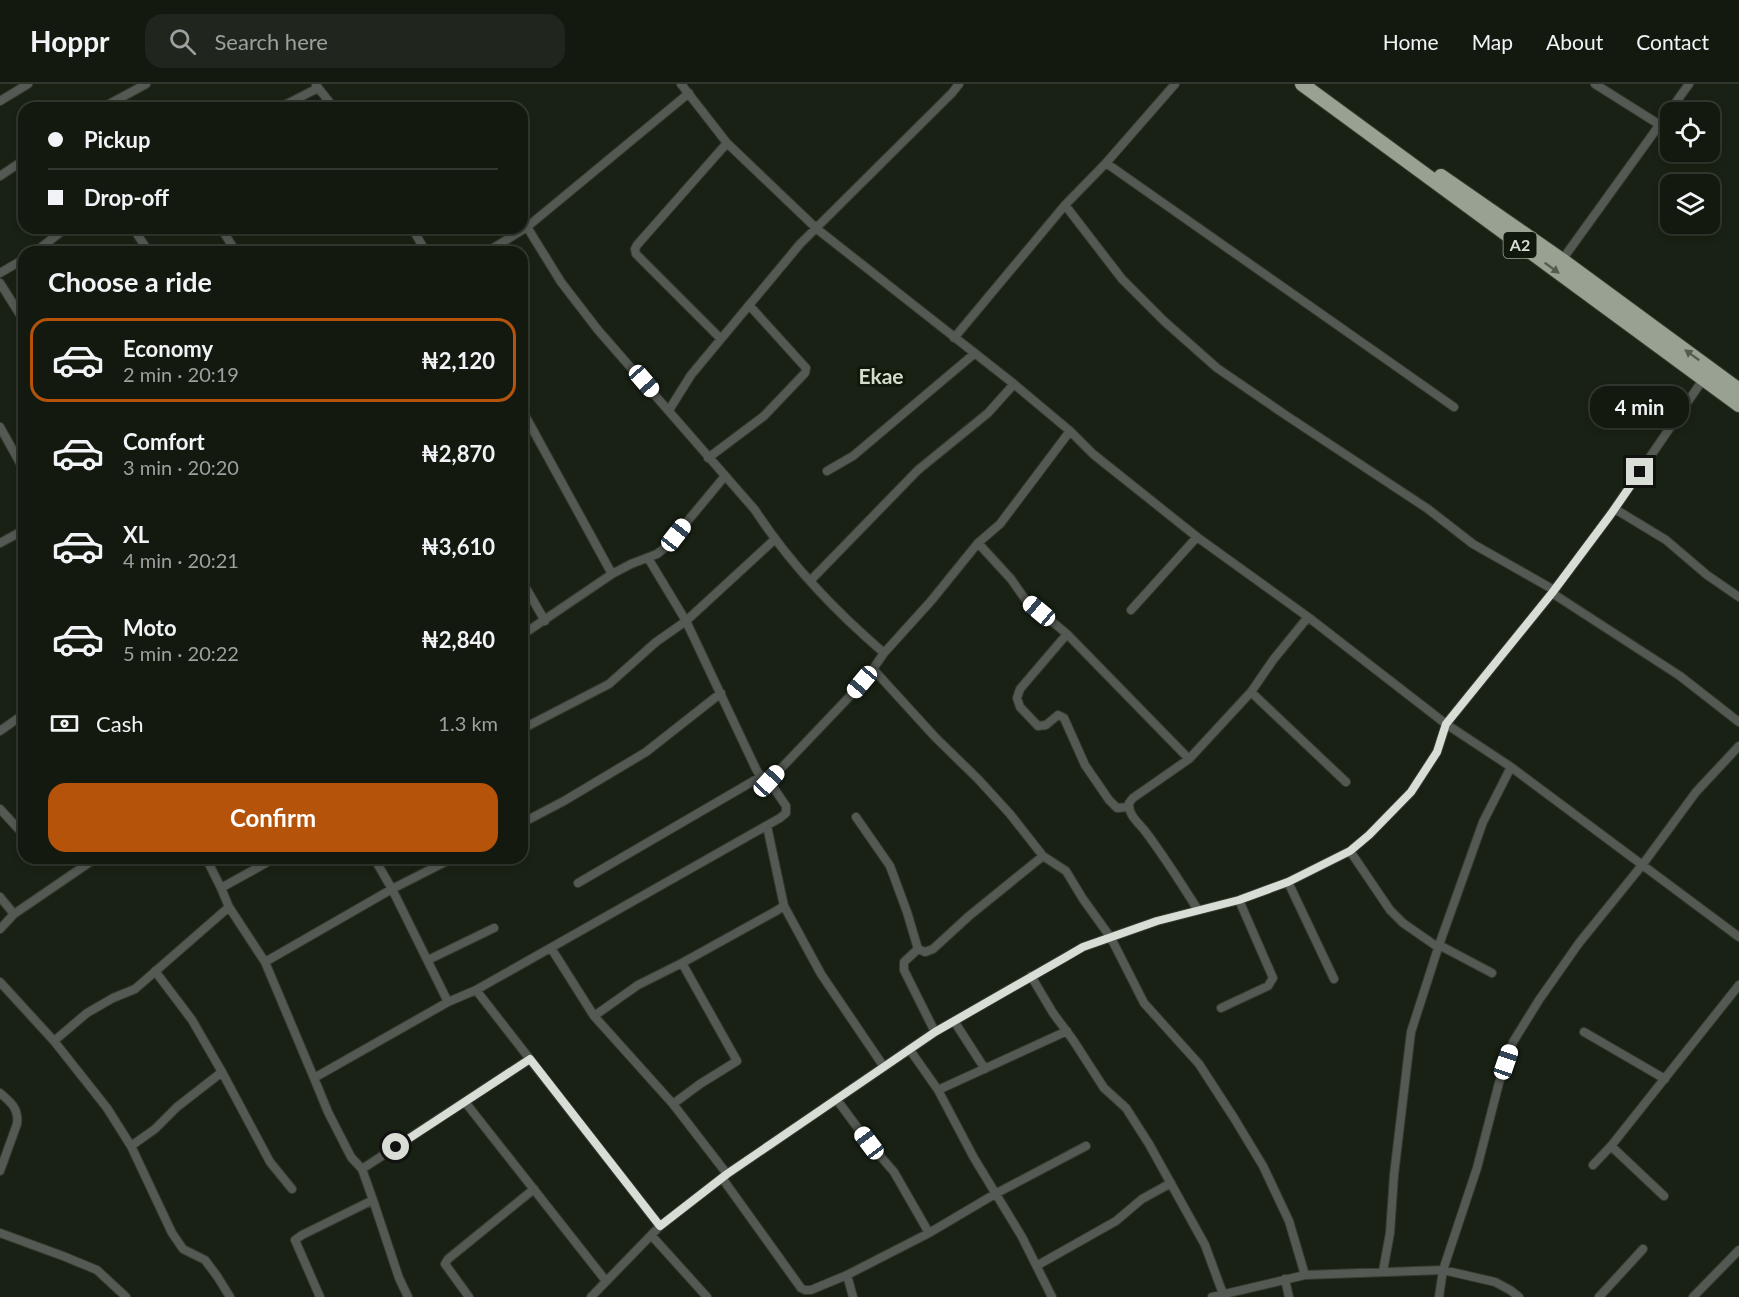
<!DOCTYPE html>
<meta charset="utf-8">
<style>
:root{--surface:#13190f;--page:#20261d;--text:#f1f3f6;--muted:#9da09e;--line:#32382f;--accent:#b45309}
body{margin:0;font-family:Lato,sans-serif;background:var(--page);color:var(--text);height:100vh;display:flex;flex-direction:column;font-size:22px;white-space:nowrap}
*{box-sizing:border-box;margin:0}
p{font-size:20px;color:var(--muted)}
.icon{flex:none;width:33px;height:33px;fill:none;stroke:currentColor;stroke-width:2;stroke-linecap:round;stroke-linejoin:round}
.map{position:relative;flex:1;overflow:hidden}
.details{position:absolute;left:18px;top:162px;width:510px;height:618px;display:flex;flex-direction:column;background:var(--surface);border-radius:18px;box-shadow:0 3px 9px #0003,0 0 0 2px var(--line)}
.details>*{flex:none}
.hud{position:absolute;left:18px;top:18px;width:510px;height:132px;border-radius:18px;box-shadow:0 3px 9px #0003,0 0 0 2px var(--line);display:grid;align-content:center;height:132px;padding:0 30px;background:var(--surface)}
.controls{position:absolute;left:1660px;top:18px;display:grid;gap:12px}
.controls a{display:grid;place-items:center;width:60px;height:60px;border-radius:12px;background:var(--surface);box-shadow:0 3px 9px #0003,0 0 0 2px var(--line);font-size:30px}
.end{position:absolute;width:27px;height:27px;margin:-14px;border:8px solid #d8ddd5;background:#111;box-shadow:0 0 0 3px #111}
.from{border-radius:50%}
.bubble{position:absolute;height:42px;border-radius:18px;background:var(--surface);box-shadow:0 3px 9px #0003,0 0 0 2px var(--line);font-size:20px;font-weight:700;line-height:42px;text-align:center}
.car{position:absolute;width:18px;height:36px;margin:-18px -9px;border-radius:8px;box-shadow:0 0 4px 2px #0007;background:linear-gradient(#fff 24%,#345 0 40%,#fff 0 76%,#345 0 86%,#fff 0)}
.hud b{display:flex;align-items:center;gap:21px;height:57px;font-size:22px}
.hud b+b{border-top:2px solid var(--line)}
.hud i{width:15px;height:15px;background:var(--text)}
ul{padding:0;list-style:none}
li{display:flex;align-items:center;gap:18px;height:84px;margin:0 12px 9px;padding:0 18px;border:3px solid transparent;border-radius:18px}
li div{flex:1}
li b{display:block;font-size:22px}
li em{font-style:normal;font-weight:700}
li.active{border-color:var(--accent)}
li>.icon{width:54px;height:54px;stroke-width:1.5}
h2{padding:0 30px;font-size:27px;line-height:72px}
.pay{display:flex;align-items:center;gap:15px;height:66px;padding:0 30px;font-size:22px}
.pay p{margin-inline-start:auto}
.primary-button{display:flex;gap:12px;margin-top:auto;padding:12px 30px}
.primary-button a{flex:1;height:69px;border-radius:18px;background:var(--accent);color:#fff;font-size:24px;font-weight:700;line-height:69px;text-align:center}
header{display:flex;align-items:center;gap:36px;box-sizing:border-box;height:84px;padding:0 30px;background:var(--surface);border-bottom:2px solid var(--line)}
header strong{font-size:28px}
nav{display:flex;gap:33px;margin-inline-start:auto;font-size:21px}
.search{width:420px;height:54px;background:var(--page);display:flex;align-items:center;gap:15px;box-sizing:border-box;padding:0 21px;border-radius:18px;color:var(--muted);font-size:22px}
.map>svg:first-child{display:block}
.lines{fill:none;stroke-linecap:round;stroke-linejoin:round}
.minor-casing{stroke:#343b2f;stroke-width:10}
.trunk-casing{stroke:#343b2f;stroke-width:16}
.minor{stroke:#555953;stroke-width:8}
.trunk{stroke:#98a192;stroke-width:14}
.oneway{fill:#545c4e}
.route{stroke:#d8ddd5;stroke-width:8}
.labels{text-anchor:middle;stroke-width:6;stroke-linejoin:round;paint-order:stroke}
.shield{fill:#10170b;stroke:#9ca298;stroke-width:1.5}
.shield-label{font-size:16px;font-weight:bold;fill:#d8ddd5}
.quarter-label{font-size:21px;font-weight:bold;fill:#d2ddcc;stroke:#10170b}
</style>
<header>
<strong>Hoppr</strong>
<div class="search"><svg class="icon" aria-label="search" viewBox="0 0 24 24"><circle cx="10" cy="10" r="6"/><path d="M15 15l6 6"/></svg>Search here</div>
<nav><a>Home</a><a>Map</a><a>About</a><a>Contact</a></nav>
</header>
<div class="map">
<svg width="1739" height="1213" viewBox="0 0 1739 1213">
<rect width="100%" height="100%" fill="#192114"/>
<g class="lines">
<defs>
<path id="minor" d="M681 0 727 59 817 145 1014 300 1070 347 1093 370 1197 453 1308 533 1446 640 1511 683 1739 853
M1595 0 1660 41
M316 1 334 24
M0 17 28 0
M102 24 146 0
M279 24 318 4
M1106 79 1454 323
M0 92 24 76
M1065 121 1122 195 1164 237 1217 284 1287 332 1428 425 1473 460 1554 506
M527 143 561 198 598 246 755 426C790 480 835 527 884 569
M133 144 149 168
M221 144 236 168
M412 144 426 168
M35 168 66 144
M487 168 527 143 689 9
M1562 176 1689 0
M0 189 24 175
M0 199 24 237
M954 254 1065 121 1106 79 1175 0
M721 255 636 170 635 165 637 161 727 59
M522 326 612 490
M669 326 691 291 800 160 952 9 959 0
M0 343 24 386
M708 374 764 332 805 289 806 284 749 221
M827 387 853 372 974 270
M1615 425 1666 456 1707 491 1739 513
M0 459 24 446
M978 459 1011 495 1025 515 1067 550 1189 675
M648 474 686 537 756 685 759 690 769 697
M522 497 545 537
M810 497 918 386 988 329 1014 300
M1552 509 1680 592 1739 638
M1131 526 1197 453
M1067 550 1020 605 1017 614 1020 623 1038 642 1046 641 1058 631 1064 634 1085 681 1109 716 1117 724 1128 723
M522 551 612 490 631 480 657 470 666 463 725 392
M873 585 935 653 978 695 1010 730 1043 772 1066 787 1083 815 1111 854 1144 919 1199 980 1234 1034 1263 1082 1289 1137 1305 1191
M1251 608 1346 698
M522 645 609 600 656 558 686 537 774 456
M0 647 24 630
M0 725 24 751
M856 733 890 782 907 828 918 865 925 868 933 865 969 832 1043 772
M522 739 564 717 646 668 721 609
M1350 767 1390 826 1403 839 1439 864
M206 774 221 804 229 823 265 878 314 994
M374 774 392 805 448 918
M1288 798 1334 895
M578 799 762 692
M221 804 275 774
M0 813 14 830
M784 822 821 890 884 983
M1198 826C1181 799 1164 772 1145 747 1138 738 1128 731 1129 719L1133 714 1189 675 1251 608 1273 576 1308 533
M0 845 14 830 96 774
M1439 861 1492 889
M551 864 594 932 673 1020 727 1090
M918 865 904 878V886L935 948
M428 876 494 844
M265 878 392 805 453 774
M155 887 192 936 222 988 270 1078 292 1105
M1031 892 1053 929 1073 956 1104 1004 1126 1024 1149 1060 1205 1161 1223 1210
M0 898 54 957 107 1024 131 1062 172 1149 183 1165 205 1176 217 1192 230 1213
M476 906 660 1142
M1221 924 1268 902 1273 894 1239 816
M594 932 638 901 682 879 776 827 784 822 767 742
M954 937 985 985
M1584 948 1665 995
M54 957 87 929 113 914 135 905 229 823
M910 966 938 1006 974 1074 1022 1153 1052 1213
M938 1006 1067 947
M0 1009C11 1018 19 1025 17 1040L0 1087
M837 1016 869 1059 894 1088 929 1149
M465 1018 606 1197
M673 1020 700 1000 737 977 682 879
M131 1062 155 1045 177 1023 222 988
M1611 1062 1664 1112
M1593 1081 1611 1062 1739 901
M362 1085 530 975
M722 1094 801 1204 805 1206H811L847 1191
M0 1149 63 1172 97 1186 126 1213
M651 1151 707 1213
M1038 1181 1116 1137 1142 1115 1171 1099
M1383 1187 1390 1149 1394 1091 1411 948 1439 861 1483 738 1511 683
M1285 1195 1289 1213
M320 1213 295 1156 302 1151 373 1116
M408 1213 399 1194 373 1116 362 1085 351 1073 328 1028 314 994 448 918 476 906 780 734 786 729V722L769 697 851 611 873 585 884 569 931 517 978 459 1000 440 1070 347
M469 1213 445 1180 448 1175 534 1105
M591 1213 660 1142 727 1090 935 948 1083 863 1157 837 1239 816 1288 798 1350 767 1369 751 1411 708 1437 668 1446 640 1552 509 1611 430 1704 294
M853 1213 847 1191 929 1149 995 1110 1086 1062
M1212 1213 1305 1191 1443 1186 1495 1198 1510 1206 1519 1213
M1439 1213 1443 1186 1477 1084 1499 999 1513 958 1539 916 1579 859 1643 780 1696 708 1739 662
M1599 1213 1643 1165
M1693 1213 1739 1166"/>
<path id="trunk" d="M1302 0 1739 321
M1441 92 1562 176 1739 306"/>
</defs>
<!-- minor casing -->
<use href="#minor" class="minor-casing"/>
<!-- trunk casing -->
<use href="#trunk" class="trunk-casing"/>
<!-- minor -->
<use href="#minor" class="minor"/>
<!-- trunk -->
<use href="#trunk" class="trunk"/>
</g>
<!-- one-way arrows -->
<defs><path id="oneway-solid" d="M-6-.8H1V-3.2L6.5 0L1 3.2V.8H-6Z" transform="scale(1.5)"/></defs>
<g class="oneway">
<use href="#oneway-solid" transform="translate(1552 184) rotate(36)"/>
<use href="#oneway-solid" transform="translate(1692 271) rotate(-144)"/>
</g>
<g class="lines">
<!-- route -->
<path class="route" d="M396 1063 530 975 660 1142 727 1090 935 948 1066 873 1083 863 1157 837 1239 816 1288 798 1350 767 1369 751 1411 708 1437 668 1446 640 1552 509 1611 430 1640 388"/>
</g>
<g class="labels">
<!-- shield labels -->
<rect class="shield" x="1503.5" y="148" width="33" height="26" rx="4.5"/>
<g class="shield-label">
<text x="1520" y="167">A2</text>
</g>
<!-- quarter labels -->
<g class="quarter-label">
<text x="881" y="300">Ekae</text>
</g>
</g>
</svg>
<div class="controls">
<a><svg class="icon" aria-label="locate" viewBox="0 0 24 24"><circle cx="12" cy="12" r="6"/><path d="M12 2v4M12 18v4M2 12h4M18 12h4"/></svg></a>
<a><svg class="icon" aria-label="layers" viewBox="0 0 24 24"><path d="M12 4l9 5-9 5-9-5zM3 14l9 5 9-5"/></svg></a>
</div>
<i class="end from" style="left:396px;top:1063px"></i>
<i class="end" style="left:1640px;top:388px"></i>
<div class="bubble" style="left:1590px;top:302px;width:99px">4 min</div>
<i class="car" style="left:644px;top:297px;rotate:139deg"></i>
<i class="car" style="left:676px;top:451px;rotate:38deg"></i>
<i class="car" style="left:1039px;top:527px;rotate:310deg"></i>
<i class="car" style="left:862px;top:598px;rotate:220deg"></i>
<i class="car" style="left:769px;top:697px;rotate:43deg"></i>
<i class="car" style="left:1506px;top:978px;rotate:19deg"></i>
<i class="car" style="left:869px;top:1059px;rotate:323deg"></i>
<div class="hud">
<b><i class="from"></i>Pickup</b>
<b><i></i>Drop-off</b>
</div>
<section class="details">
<h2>Choose a ride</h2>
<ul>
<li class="active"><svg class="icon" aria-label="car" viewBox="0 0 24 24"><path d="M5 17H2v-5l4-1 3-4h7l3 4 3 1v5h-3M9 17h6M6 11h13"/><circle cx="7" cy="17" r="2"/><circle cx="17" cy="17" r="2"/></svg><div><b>Economy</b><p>2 min · 20:19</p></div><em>₦2,120</em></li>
<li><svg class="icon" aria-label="car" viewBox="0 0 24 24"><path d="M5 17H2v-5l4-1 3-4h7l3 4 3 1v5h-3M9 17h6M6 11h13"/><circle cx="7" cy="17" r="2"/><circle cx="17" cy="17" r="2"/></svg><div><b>Comfort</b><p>3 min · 20:20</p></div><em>₦2,870</em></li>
<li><svg class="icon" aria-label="car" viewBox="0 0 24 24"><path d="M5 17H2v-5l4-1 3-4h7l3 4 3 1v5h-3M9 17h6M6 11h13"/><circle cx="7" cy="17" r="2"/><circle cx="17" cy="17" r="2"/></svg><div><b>XL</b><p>4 min · 20:21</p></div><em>₦3,610</em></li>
<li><svg class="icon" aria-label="car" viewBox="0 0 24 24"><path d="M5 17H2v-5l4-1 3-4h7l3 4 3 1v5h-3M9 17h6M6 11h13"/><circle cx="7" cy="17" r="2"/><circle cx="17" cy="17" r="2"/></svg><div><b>Moto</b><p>5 min · 20:22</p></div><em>₦2,840</em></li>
</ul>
<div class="pay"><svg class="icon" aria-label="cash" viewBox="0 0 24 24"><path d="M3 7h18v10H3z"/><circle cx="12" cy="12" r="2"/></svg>Cash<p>1.3 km</p></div>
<div class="primary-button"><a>Confirm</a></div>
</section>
</div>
